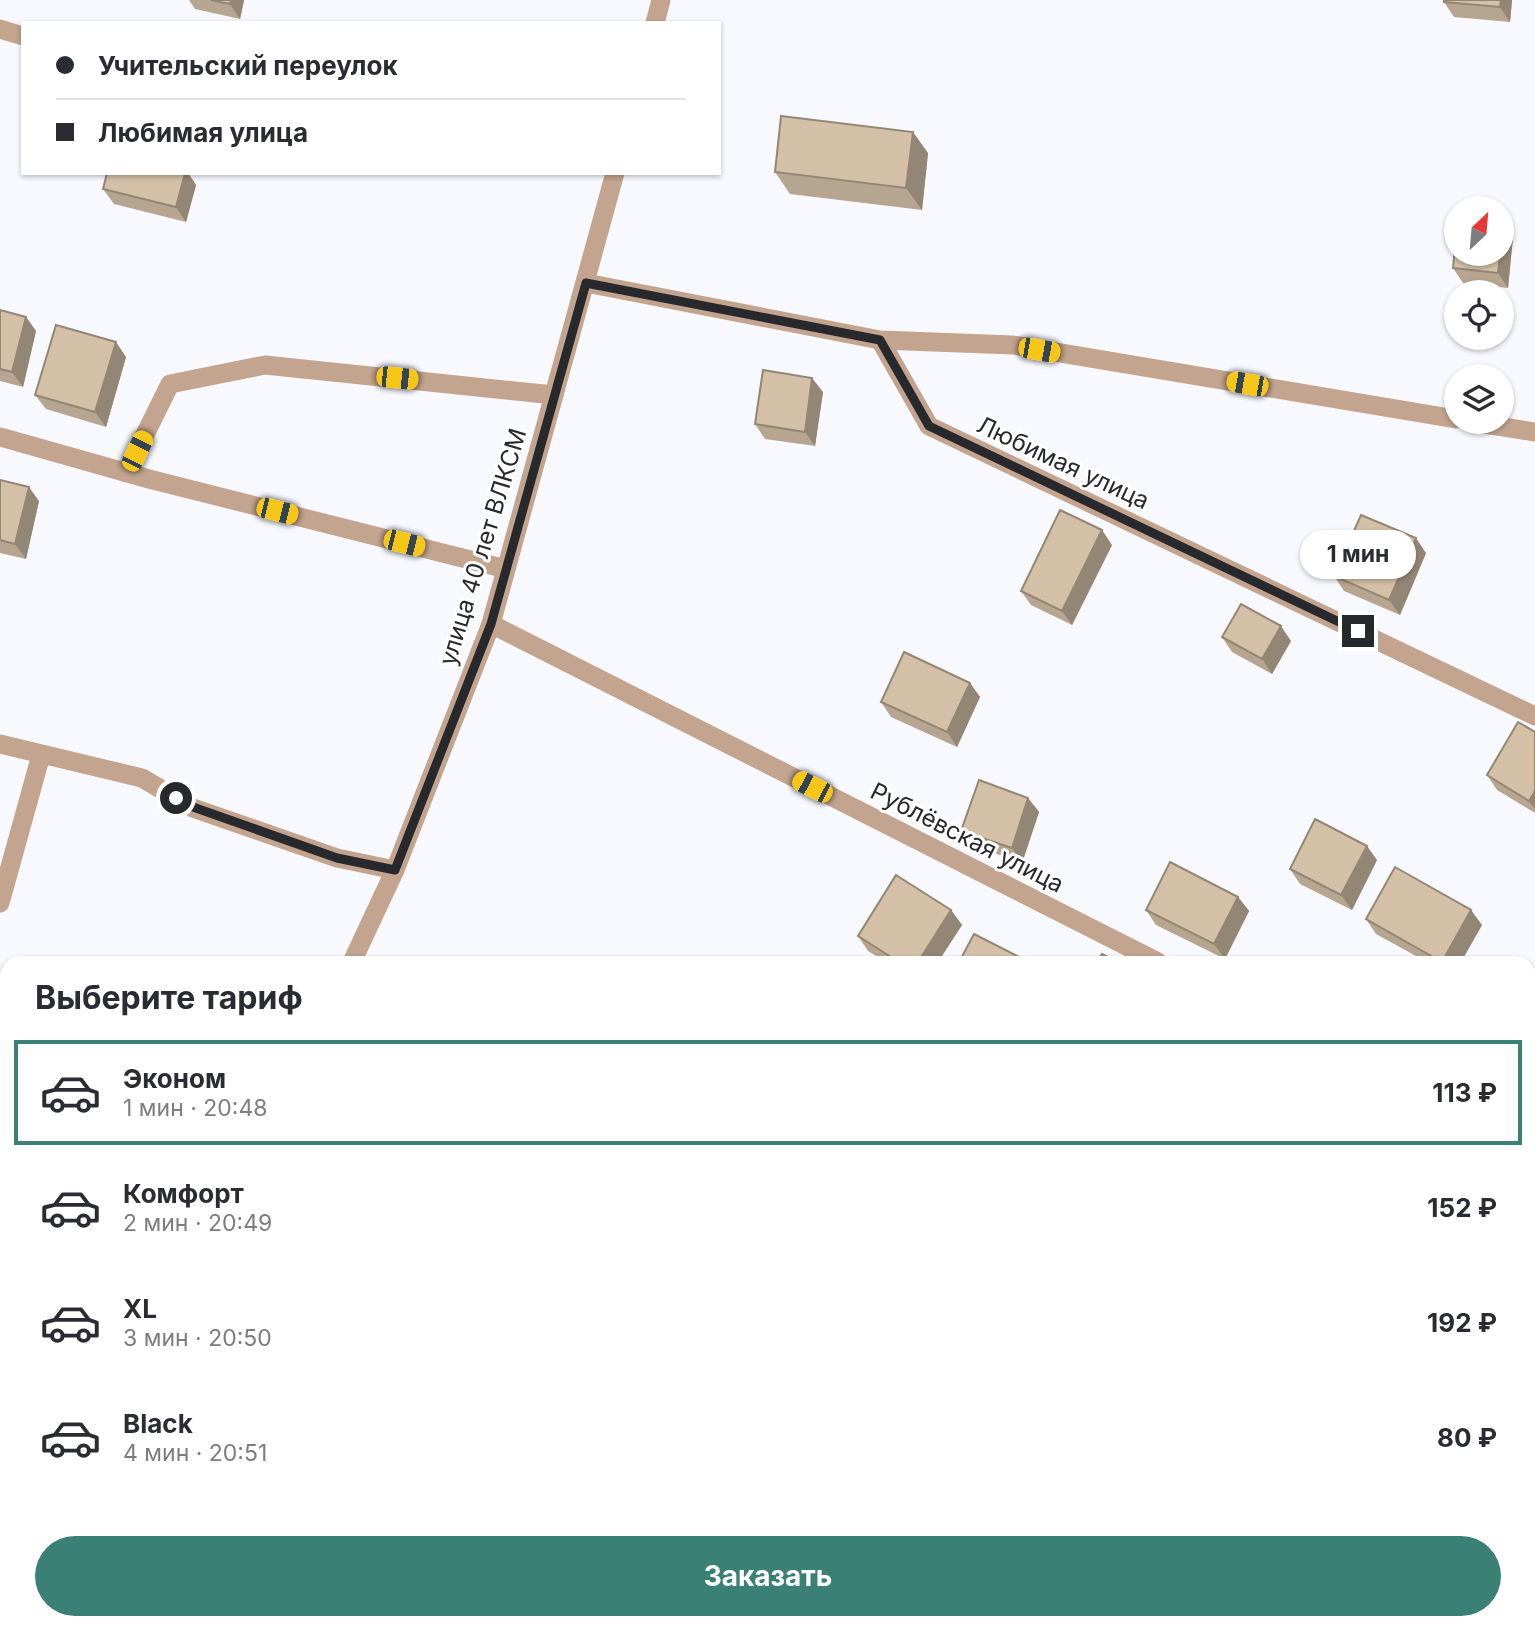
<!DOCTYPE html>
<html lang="ru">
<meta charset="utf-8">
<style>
:root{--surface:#fff;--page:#f2f2f3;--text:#2b2b33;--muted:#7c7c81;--line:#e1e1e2;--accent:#3b8074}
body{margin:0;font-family:Inter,sans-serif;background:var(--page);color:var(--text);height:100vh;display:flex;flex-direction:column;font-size:26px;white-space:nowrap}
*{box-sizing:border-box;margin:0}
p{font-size:23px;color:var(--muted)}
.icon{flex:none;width:38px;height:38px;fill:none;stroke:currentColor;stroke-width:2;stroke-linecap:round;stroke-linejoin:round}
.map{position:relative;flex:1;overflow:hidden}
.sheet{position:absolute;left:0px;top:956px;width:1536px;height:674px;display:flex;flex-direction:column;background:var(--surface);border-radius:21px 21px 0 0;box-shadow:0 2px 5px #0004}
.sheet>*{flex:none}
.top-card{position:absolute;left:21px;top:21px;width:700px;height:154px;border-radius:0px;box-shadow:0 2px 5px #0004;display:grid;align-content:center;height:154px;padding:0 35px;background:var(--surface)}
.needle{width:46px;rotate:26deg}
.tools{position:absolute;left:1444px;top:196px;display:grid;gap:14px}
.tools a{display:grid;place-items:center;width:70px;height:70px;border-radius:50%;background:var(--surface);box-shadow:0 2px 5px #0004;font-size:35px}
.end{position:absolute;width:32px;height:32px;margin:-16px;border:9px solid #28292d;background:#fff;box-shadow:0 0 0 4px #fff}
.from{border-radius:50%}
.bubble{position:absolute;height:49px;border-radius:24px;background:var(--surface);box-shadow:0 2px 5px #0004;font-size:23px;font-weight:700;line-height:49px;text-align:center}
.car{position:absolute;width:21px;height:42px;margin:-21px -10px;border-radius:9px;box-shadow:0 0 5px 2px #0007;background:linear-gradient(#f5c518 24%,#345 0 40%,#f5c518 0 76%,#345 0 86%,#f5c518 0)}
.top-card b{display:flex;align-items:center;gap:24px;height:66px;font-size:26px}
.top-card b+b{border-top:2px solid var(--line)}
.top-card i{width:18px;height:18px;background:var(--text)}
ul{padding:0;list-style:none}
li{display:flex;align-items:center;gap:21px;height:105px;margin:0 14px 10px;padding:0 21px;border:4px solid transparent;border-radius:0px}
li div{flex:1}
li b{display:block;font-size:26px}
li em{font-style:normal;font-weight:700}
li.active{border-color:var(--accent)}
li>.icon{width:63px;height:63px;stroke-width:1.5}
h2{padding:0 35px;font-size:32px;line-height:84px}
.cta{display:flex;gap:14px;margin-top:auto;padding:14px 35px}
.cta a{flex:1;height:80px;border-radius:42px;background:var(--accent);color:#fff;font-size:28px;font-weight:700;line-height:80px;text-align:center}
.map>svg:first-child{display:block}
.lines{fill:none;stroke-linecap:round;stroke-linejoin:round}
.canal{stroke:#92b7be;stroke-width:37}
.minor{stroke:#c2a48f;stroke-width:19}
.tertiary{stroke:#c2a48f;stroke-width:19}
.wall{fill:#b6a590}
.shaded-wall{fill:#948675}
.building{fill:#d4c0a7;stroke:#948675;stroke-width:2}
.route{stroke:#28292d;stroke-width:9}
.labels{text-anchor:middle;stroke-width:6;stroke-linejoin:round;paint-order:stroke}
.street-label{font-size:24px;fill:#28292d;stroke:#fff}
</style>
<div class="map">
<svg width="1535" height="1628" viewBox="0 0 1535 1628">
<rect width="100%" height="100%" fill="#f8f9fe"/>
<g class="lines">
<!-- canal -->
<path class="canal" d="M759 1622 766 1628"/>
<!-- minor -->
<path class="minor" d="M0 29 23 36
M586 283 880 340 929 426 1535 716
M880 340 1013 345 1456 419
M1472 422 1535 432
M0 437 149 479 506 569
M126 473 170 384 265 365 554 395
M491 624 1158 962
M0 744 142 778 193 808 337 858 395 870
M0 903 41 755
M1530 1151 1535 1154
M0 1162 7 1165
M0 1330 7 1315
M1179 1622 1187 1628"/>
<!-- tertiary -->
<path class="tertiary" d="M655 23 661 0
M352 962 395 870 491 624 615 173
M28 1628 31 1622"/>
</g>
<!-- wall -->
<path class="wall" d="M189 0H244L240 19 195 9Z
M1444 0H1512L1510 22 1454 17 1444 2Z
M928 153 922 210 790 194 775 172Z
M107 173H188L196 185 186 222 114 204 103 189Z
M1502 222 1513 237 1508 288 1463 283 1453 268Z
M0 310 26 317 36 331 23 387 0 381Z
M126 357 106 427 46 409 35 395Z
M823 392 815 446 765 439 755 424Z
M0 480 39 501 26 559 0 553Z
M1112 545 1072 625 1031 605 1021 591Z
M1426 553 1400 615 1344 591 1334 576Z
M1222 637 1291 641 1272 674 1232 652Z
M970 683 980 697 957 747 891 717 881 702Z
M1535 732V813L1497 790 1487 775Z
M1028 798 1039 812 1022 863 972 845 961 831Z
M1377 860 1352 910 1300 884 1290 869Z
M1238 897 1249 911 1225 959 1156 925 1146 910Z
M951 910 962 925 938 962H886L868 951 858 936Z
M1366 919 1482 925 1461 962H1427L1376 934Z"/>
<!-- shaded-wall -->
<path class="shaded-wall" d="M231 0H244L240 19 230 4Z
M1501 0H1512L1510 22 1500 7Z
M913 132 928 153 922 210 906 188Z
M185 173H188L196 185 186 222 176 207Z
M1502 222 1513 237 1508 288 1498 273 1500 254H1502Z
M26 317 36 331 23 387 12 372Z
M116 342 126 357 106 427 95 412Z
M812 378 823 392 815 446 805 432Z
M29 487 39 501 26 559 15 544Z
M1102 530 1112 545 1072 625 1062 611Z
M1416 538 1426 553 1400 615 1389 600Z
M1281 626 1291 641 1272 674 1262 659Z
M970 683 980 697 957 747 947 732Z
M1535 791V809L1529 801Z
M1028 798 1039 812 1022 863 1012 848Z
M1367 846 1377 860 1352 910 1341 895Z
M1238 897 1249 911 1225 959 1214 944Z
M951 910 962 925 938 962H918Z
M1471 910 1482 925 1461 962H1442Z"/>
<!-- building -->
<path class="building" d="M211 0H231L230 4Z
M1444 0H1501L1500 7 1444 2Z
M781 116 913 132 906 188 775 172Z
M107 173H185L176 207 103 189Z
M1456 236V254H1500L1498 273 1453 268Z
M0 310 26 317 12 372 0 369Z
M56 325 116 342 95 412 35 395Z
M763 370 812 378 805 432 755 424Z
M0 480 29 487 15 544 0 540Z
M1060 510 1102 530 1062 611 1021 591Z
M1361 515 1416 538 1389 600 1334 576Z
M1241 604 1281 626 1262 659 1222 637Z
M904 652 970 683 947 732 881 702Z
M1518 722 1535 732V791L1529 801 1487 775Z
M979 780 1028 798 1012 848 961 831Z
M1315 819 1367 846 1341 895 1290 869Z
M1170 862 1238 897 1214 944 1146 910Z
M1395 867 1471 910 1442 962 1366 919Z
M896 875 951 910 918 962H899L858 936Z
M974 934 1025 960 1024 962H959Z
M1102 954 1117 962H1097Z"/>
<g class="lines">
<!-- route -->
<path class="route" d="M176 798 193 807 337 858 395 870 491 624 586 283 880 340 929 426 1358 631"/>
</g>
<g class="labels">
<!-- street labels -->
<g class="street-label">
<text transform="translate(1063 463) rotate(25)" y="8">Любимая улица</text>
<text transform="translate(483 547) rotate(-73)" y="8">улица 40 лет ВЛКСМ</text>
<text transform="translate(967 838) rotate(27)" y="8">Рублёвская улица</text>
</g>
</g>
</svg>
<div class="tools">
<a><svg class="needle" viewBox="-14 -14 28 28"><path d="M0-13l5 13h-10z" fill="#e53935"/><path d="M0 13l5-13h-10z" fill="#7c7c81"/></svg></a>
<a><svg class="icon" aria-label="locate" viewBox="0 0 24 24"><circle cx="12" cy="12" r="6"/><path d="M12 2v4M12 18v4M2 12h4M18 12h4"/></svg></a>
<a><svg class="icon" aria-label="layers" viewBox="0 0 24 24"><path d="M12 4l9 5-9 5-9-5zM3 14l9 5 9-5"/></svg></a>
</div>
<i class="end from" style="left:176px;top:798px"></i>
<i class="end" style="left:1358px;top:631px"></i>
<div class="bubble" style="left:1300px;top:530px;width:116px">1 мин</div>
<i class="car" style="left:1039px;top:350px;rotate:100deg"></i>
<i class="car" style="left:397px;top:378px;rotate:96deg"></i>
<i class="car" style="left:1247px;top:384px;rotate:280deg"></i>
<i class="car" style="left:137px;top:451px;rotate:26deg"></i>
<i class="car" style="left:277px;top:511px;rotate:104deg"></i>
<i class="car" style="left:404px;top:543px;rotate:104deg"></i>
<i class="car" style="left:812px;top:787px;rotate:297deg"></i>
<div class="top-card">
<b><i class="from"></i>Учительский переулок</b>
<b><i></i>Любимая улица</b>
</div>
<section class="sheet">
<h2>Выберите тариф</h2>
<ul>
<li class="active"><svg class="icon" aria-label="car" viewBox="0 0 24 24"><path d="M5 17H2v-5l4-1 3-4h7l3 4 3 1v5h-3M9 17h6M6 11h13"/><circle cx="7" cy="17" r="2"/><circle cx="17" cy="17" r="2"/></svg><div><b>Эконом</b><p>1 мин · 20:48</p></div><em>113 ₽</em></li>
<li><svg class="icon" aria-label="car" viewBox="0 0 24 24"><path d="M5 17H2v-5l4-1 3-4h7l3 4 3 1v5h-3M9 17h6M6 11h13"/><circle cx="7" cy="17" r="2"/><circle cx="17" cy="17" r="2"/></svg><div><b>Комфорт</b><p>2 мин · 20:49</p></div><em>152 ₽</em></li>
<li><svg class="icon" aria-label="car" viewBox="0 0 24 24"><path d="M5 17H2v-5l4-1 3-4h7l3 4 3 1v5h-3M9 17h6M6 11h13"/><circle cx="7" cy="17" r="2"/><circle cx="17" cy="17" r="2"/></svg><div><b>XL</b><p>3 мин · 20:50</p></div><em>192 ₽</em></li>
<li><svg class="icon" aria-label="car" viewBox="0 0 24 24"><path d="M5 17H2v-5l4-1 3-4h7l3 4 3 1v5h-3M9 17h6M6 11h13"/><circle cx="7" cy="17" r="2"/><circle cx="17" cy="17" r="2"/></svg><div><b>Black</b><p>4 мин · 20:51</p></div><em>80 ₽</em></li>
</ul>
<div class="cta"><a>Заказать</a></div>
</section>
</div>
